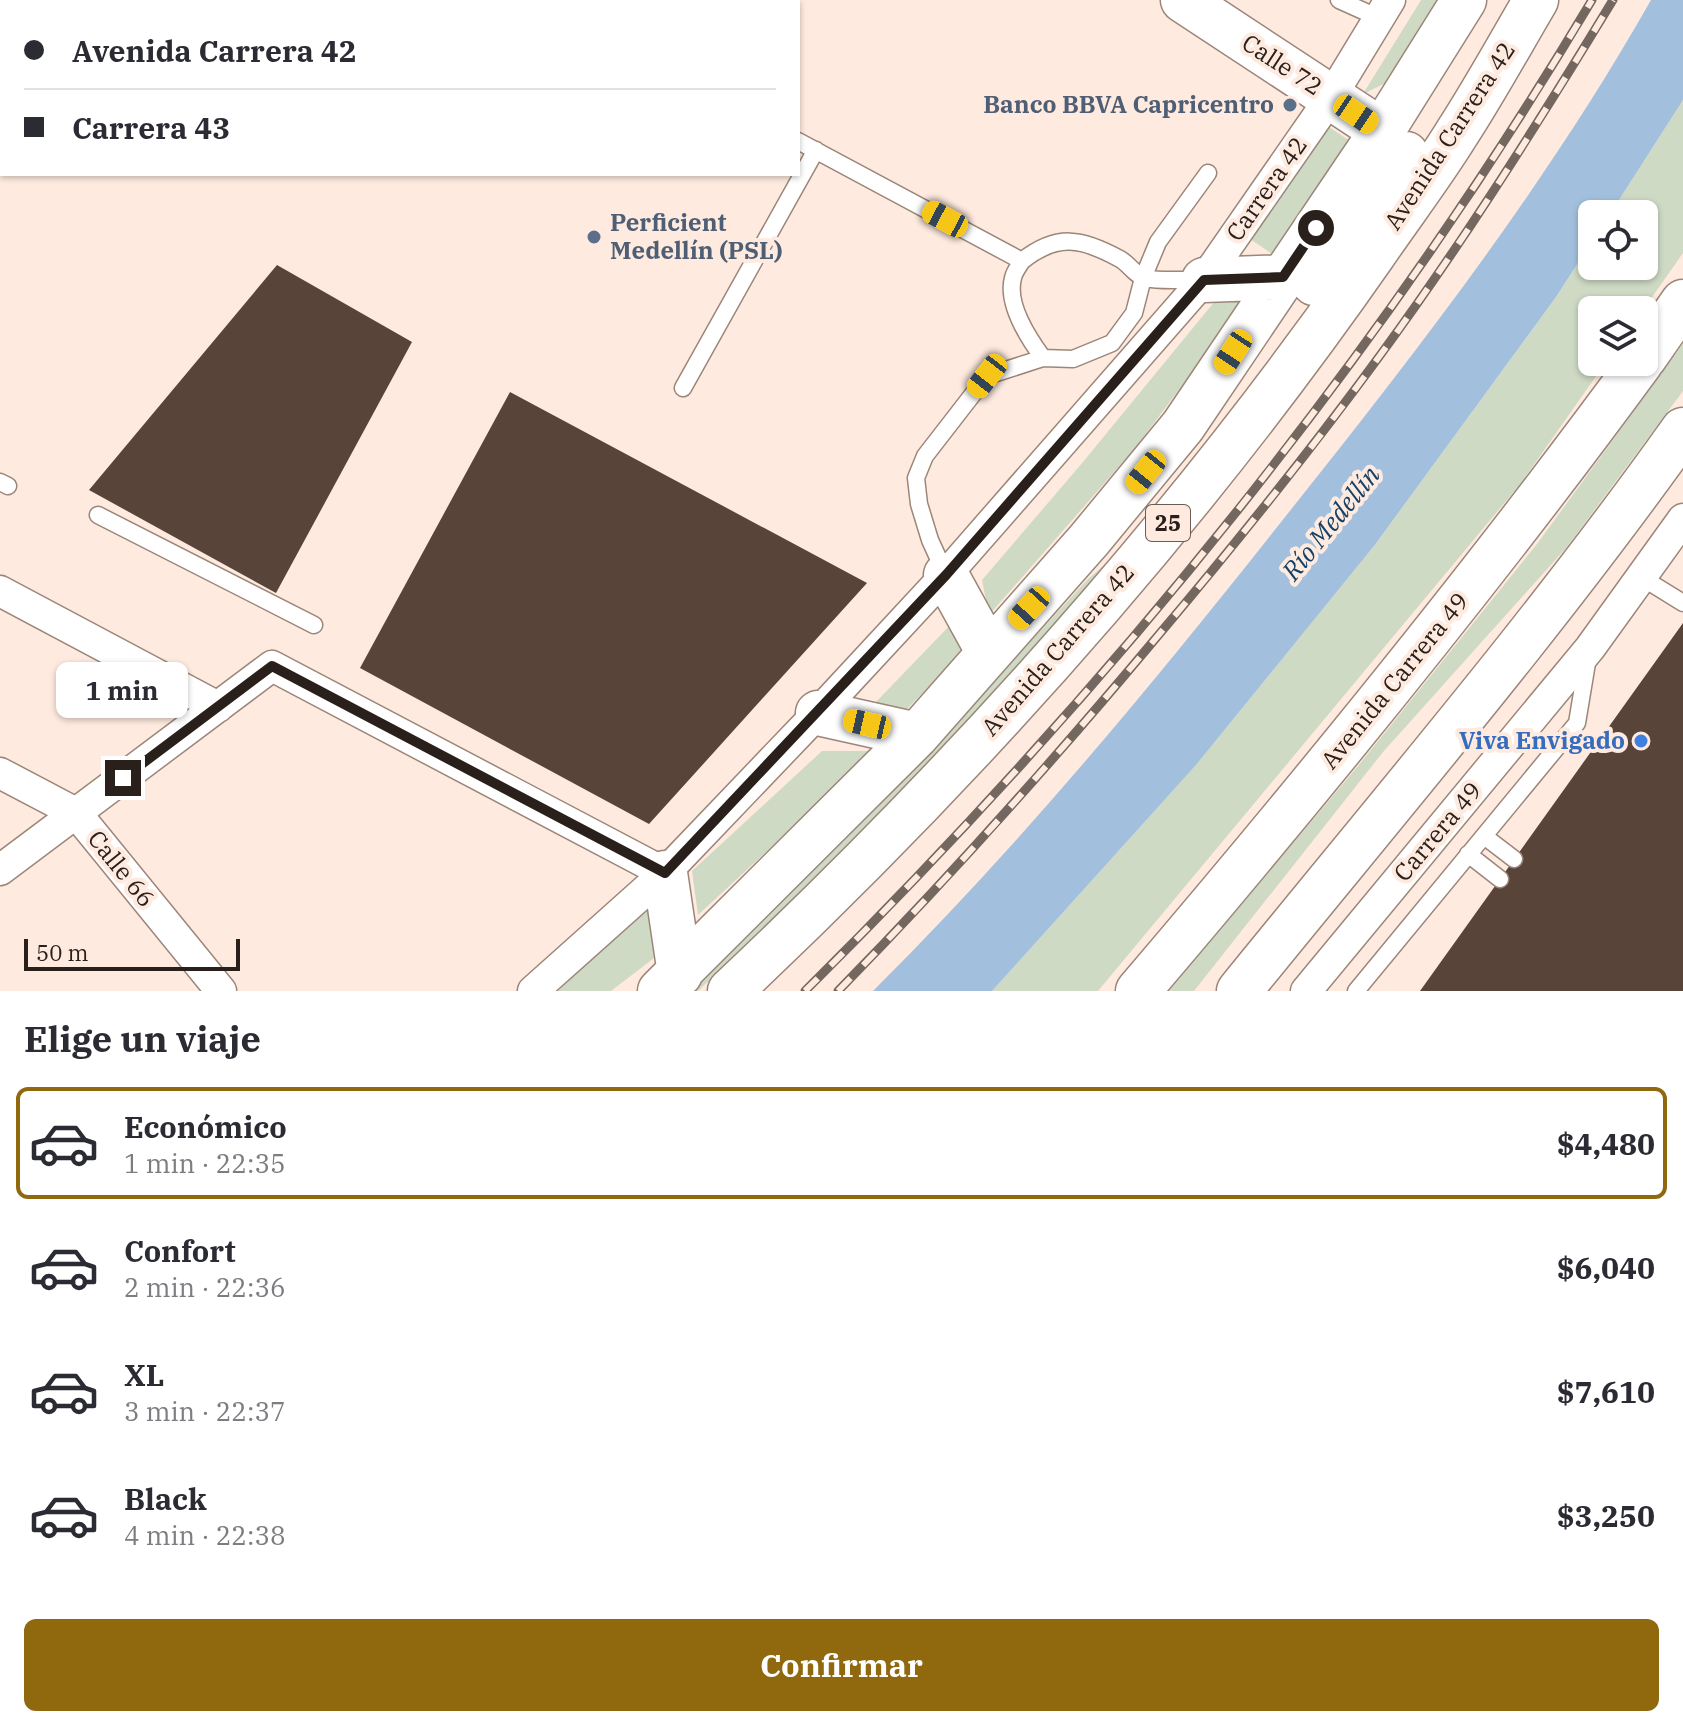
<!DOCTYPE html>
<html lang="es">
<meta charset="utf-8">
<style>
:root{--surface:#fff;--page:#f2f2f3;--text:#2b2b33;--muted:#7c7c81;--line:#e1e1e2;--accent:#90690f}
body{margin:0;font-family:"IBM Plex Serif",serif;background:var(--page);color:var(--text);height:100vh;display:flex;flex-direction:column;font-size:30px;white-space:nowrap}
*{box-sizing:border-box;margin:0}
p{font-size:26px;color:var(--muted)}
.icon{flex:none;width:44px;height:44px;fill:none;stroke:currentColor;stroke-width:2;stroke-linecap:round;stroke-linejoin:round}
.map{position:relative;height:991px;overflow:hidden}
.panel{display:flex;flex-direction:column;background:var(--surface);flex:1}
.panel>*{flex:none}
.hud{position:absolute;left:0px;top:0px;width:800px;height:176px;box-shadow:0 2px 6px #0004;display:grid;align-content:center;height:176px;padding:0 24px;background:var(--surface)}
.controls{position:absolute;left:1578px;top:200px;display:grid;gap:16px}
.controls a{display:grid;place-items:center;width:80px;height:80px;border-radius:12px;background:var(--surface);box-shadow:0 2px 6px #0004;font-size:40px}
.scale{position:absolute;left:24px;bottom:20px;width:216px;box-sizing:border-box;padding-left:8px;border:4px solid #29201b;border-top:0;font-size:22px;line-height:28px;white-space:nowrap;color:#29201b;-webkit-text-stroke:6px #feeadf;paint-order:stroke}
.end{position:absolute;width:36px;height:36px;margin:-18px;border:10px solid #29201b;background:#fff;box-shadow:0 0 0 4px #fff}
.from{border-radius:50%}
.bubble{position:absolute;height:56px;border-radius:12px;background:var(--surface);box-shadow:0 2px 6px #0004;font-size:26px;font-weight:800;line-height:56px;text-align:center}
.car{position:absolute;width:24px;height:48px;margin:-24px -12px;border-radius:10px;box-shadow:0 0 6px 2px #0007;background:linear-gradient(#f5c518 24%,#345 0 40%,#f5c518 0 76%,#345 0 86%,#f5c518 0)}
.hud b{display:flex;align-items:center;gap:28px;height:76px;font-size:30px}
.hud b+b{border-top:2px solid var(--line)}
.hud i{width:20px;height:20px;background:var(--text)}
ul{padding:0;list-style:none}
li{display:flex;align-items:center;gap:24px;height:112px;margin:0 16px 12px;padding:0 8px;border:4px solid transparent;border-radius:12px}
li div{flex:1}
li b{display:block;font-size:30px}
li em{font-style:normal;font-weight:800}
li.active{border-color:var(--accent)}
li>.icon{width:72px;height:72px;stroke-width:1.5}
h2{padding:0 24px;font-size:36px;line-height:96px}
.primary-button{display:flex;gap:16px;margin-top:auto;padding:16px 24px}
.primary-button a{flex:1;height:92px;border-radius:12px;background:var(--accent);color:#fff;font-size:32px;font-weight:800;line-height:92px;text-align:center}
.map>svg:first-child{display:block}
.green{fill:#cedac4}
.water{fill:#a2c0de}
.building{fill:#59443a}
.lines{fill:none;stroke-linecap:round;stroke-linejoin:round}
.lane-casing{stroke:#9c8679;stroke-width:19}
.street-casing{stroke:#9c8679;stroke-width:33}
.secondary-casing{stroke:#9c8679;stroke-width:47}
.highway-casing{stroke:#9c8679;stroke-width:47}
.lane{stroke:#fff;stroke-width:16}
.street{stroke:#fff;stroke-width:30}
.secondary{stroke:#fff;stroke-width:44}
.highway{stroke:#fff;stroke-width:44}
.rail-casing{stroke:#73675f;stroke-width:9}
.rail{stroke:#feeadf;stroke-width:6;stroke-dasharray:18;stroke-linecap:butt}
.route{stroke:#29201b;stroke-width:10}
.service-dot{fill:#5c6f8a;stroke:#feeadf;stroke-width:3}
.shop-dot{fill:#3f7fe0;stroke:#feeadf;stroke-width:3}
.labels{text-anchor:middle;stroke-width:8;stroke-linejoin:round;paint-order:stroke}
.shield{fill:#feeadf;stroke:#695d56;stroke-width:2}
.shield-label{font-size:22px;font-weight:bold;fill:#29201b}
.street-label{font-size:24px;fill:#29201b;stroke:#feeadf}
.service-label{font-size:24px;font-weight:bold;fill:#4e5e75;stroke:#feeadf;text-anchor:end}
.shop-label{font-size:24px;font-weight:bold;fill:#366cbe;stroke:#feeadf;text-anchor:end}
.water-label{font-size:26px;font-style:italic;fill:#134168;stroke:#feeadf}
</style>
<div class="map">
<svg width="1683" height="991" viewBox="0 0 1683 991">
<rect width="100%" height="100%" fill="#feeadf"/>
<!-- green -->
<path class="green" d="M1421 0H1445L1396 78 1363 94Z
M1683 100V253L1643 310H1592V362H1606L1521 483 1098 991H992L1196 765 1374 546 1556 297 1592 241V266H1644V214H1610Z
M1326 125 1350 141 1274 255 1250 239Z
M1249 296 1136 447 989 615 982 580 1083 462 1215 301Z
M1683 344V391L1566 548 1383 752 1194 991H1169L1358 766 1537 544Z
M1124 548 972 719 809 884 698 991H687L905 777 1088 579Z
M956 619 963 651 907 709 874 704Z
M822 751H875L698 915 692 871Z
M650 905 654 958 611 991H558Z"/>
<!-- water -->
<path class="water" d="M1651 0H1683V100L1610 214H1592V241L1556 297 1374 546 1196 765 992 991H873C1023 842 1158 678 1289 512 1419 349 1548 182 1651 0Z"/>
<!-- building -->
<path class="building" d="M277 265 412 342 276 593 89 490Z
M510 392 867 583 649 824 360 668Z
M1683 623V991H1420Z"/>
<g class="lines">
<defs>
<path id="lane" d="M1339 0 1379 18
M798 141 1022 261C1057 233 1082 238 1120 259 1129 264 1136 276 1145 278 1162 282 1184 279 1202 280
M1022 261C1019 266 1014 272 1013 278 1006 304 1029 339 1043 358
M683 388 816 150
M0 482 8 486
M98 515 314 625
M945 573 930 540 919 504 916 478 925 456 987 376 1043 358 1073 359 1112 343 1134 313 1143 278 1158 242 1208 173
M1641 577 1683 603
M1484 836 1514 859
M1468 854 1500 879
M1356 991 1577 723 1588 657"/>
<path id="street" d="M0 591 218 707
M0 773 76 813 221 991
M0 870 272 666 665 873
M533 991 665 873 818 713 946 575 1204 280 1331 97 1390 0
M1306 991 1590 648 1683 519"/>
<path id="secondary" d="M1183 0 1382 131"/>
<path id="highway" d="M1204 280 1283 277
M1314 283 1406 154
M1644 358 1683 302
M946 575 989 653
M818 713 917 735
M665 873 680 974
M660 991 917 735 1089 540 1183 426 1382 131 1464 0
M730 991C967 768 1187 522 1373 255 1401 214 1431 175 1457 133 1485 90 1510 44 1536 0
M1138 991C1312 787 1482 579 1641 362
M1239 991C1389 806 1545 624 1683 430"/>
</defs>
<!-- lane casing -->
<use href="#lane" class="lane-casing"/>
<!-- street casing -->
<use href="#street" class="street-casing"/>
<!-- secondary casing -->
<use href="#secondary" class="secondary-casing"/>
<!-- highway casing -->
<use href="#highway" class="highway-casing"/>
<!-- lane -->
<use href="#lane" class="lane"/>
<!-- street -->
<use href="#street" class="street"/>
<!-- secondary -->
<use href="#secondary" class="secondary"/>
<!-- highway -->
<use href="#highway" class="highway"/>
<defs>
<path id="rail" d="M805 991C1104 694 1376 363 1592 0
M838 991C949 878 1054 760 1156 638 1254 522 1349 403 1435 278 1498 187 1556 94 1613 0"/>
</defs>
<!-- rail casing -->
<use href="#rail" class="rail-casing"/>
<!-- rail -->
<use href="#rail" class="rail"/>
</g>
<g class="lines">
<!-- route -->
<path class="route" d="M123 778 272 666 665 873 946 575 1204 280 1283 277 1316 228"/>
</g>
<!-- markers -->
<g class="service-dot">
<circle cx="1290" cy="105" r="8"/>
<circle cx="594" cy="237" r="8"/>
</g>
<circle class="shop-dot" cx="1641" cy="741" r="8"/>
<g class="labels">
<!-- shield labels -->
<rect class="shield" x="1146" y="505" width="44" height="36" rx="6"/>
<g class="shield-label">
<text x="1168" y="531">25</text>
</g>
<!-- street labels -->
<g class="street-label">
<text transform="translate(1282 65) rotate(33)" y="8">Calle 72</text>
<text transform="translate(1450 136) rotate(-57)" y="8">Avenida Carrera 42</text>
<text transform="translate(1267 189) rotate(-55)" y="8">Carrera 42</text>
<text transform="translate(1058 650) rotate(-49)" y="8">Avenida Carrera 42</text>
<text transform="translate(1395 681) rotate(-51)" y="8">Avenida Carrera 49</text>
<text transform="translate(1438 832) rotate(-50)" y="8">Carrera 49</text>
<text transform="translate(121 869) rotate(51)" y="8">Calle 66</text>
</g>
<!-- service labels -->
<g class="service-label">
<text x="1274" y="113">Banco BBVA Capricentro</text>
<text x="610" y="231" text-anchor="start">Perficient<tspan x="610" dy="28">Medellín (PSL)</tspan></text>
</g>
<!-- shop labels -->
<g class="shop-label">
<text x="1625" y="749">Viva Envigado</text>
</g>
<!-- water labels -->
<g class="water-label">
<text transform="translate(1331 523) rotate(-51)" y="9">Río Medellín</text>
</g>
</g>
</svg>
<div class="controls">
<a><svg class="icon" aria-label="locate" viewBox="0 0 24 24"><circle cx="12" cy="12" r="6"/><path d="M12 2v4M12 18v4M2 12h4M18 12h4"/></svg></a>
<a><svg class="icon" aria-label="layers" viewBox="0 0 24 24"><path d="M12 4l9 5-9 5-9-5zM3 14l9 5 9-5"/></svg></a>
</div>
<div class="scale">50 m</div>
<i class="end from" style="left:1316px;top:228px"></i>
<i class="end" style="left:123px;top:778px"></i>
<div class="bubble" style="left:56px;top:662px;width:132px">1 min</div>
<i class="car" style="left:1356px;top:114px;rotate:124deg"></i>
<i class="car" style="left:945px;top:219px;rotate:298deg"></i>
<i class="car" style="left:1233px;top:352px;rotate:213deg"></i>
<i class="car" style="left:987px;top:376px;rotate:218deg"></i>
<i class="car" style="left:1146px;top:472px;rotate:219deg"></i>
<i class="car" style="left:1029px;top:608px;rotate:222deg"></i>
<i class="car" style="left:867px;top:724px;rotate:283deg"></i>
<div class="hud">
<b><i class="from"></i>Avenida Carrera 42</b>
<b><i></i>Carrera 43</b>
</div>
</div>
<section class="panel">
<h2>Elige un viaje</h2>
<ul>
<li class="active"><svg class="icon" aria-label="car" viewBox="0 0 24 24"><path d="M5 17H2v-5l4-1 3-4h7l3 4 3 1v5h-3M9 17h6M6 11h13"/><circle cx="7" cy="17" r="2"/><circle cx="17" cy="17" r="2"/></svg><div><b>Económico</b><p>1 min · 22:35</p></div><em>$4,480</em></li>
<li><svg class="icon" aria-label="car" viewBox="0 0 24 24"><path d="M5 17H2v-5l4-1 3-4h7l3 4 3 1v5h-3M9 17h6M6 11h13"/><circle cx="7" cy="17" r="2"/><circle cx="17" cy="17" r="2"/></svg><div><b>Confort</b><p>2 min · 22:36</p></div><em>$6,040</em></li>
<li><svg class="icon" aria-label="car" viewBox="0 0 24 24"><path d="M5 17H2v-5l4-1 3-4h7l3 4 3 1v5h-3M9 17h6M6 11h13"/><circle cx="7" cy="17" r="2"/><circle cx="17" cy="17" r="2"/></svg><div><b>XL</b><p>3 min · 22:37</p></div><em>$7,610</em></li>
<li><svg class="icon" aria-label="car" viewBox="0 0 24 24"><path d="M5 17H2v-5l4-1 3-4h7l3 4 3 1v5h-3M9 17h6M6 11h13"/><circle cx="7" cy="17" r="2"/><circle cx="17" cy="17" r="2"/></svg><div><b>Black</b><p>4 min · 22:38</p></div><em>$3,250</em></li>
</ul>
<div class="primary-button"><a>Confirmar</a></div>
</section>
